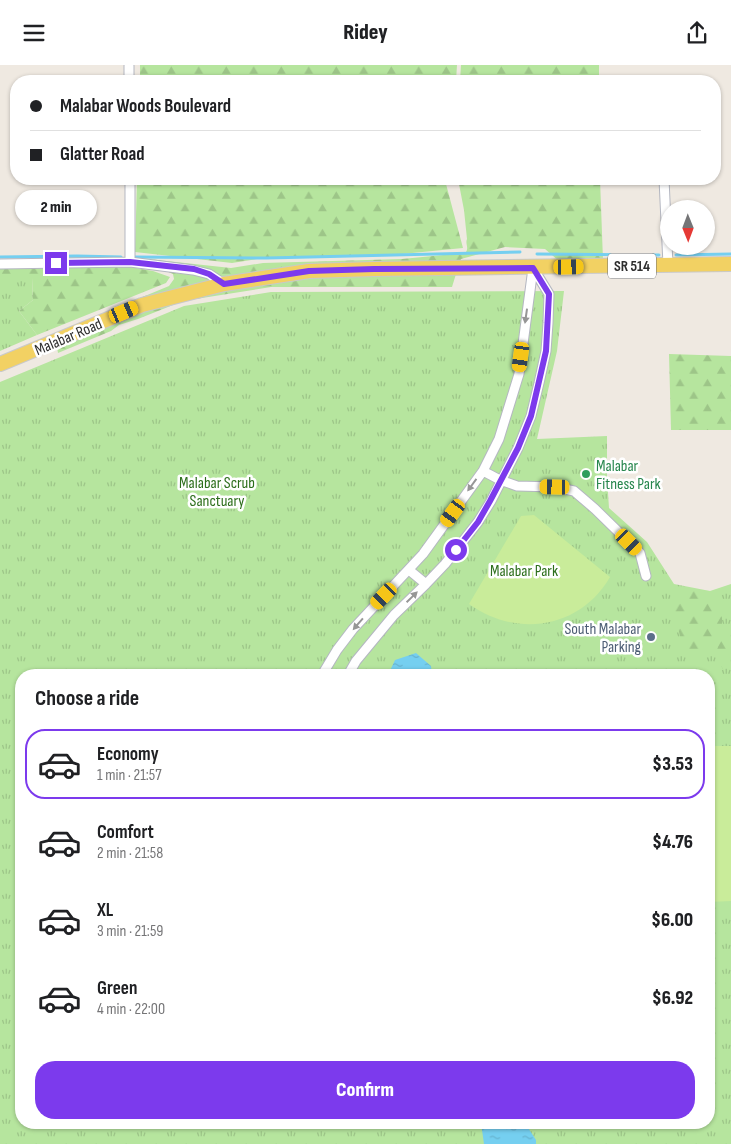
<!DOCTYPE html>
<meta charset="utf-8">
<style>
:root{--surface:#fff;--page:#f6f6f6;--text:#202124;--muted:#757577;--line:#e0e0e0;--accent:#7c3aed}
body{margin:0;font-family:"Sofia Sans Condensed",sans-serif;background:var(--page);color:var(--text);height:100vh;display:flex;flex-direction:column;font-size:19px;white-space:nowrap}
*{box-sizing:border-box;margin:0}
p{font-size:16px;color:var(--muted)}
.icon{flex:none;width:28px;height:28px;fill:none;stroke:currentColor;stroke-width:2;stroke-linecap:round;stroke-linejoin:round}
.map{position:relative;flex:1;overflow:hidden}
.details{position:absolute;left:15px;top:604px;width:700px;height:460px;display:flex;flex-direction:column;background:var(--surface);border-radius:20px;box-shadow:0 1px 4px #0004}
.details>*{flex:none}
.guide{position:absolute;left:10px;top:10px;width:711px;height:110px;border-radius:20px;box-shadow:0 1px 4px #0004;display:grid;align-content:center;height:110px;padding:0 20px;background:var(--surface)}
.needle{width:32px;rotate:179deg}
.tools{position:absolute;left:660px;top:135px;display:grid;gap:10px}
.tools a{display:grid;place-items:center;width:55px;height:55px;border-radius:50%;background:var(--surface);box-shadow:0 1px 4px #0004;font-size:25px}
.end{position:absolute;width:22px;height:22px;margin:-11px;border:6px solid #7c3aed;background:#fff;box-shadow:0 0 0 2px #fff}
.from{border-radius:50%}
.bubble{position:absolute;height:35px;border-radius:18px;background:var(--surface);box-shadow:0 1px 4px #0004;font-size:16px;font-weight:800;line-height:35px;text-align:center}
.car{position:absolute;width:15px;height:30px;margin:-15px -8px;border-radius:6px;box-shadow:0 0 4px 1px #0007;background:linear-gradient(#f5c518 24%,#345 0 40%,#f5c518 0 76%,#345 0 86%,#f5c518 0)}
.guide b{display:flex;align-items:center;gap:18px;height:48px;font-size:19px}
.guide b+b{border-top:1px solid var(--line)}
.guide i{width:12px;height:12px;background:var(--text)}
ul{padding:0;list-style:none}
li{display:flex;align-items:center;gap:15px;height:70px;margin:0 10px 8px;padding:0 10px;border:2px solid transparent;border-radius:20px}
li div{flex:1}
li b{display:block;font-size:19px}
li em{font-style:normal;font-weight:800}
li.selected{border-color:var(--accent)}
li>.icon{width:45px;height:45px;stroke-width:1.5}
h2{padding:0 20px;font-size:22px;line-height:60px}
.action{display:flex;gap:10px;margin-top:auto;padding:10px 20px}
.action a{flex:1;height:58px;border-radius:20px;background:var(--accent);color:#fff;font-size:20px;font-weight:800;line-height:58px;text-align:center}
header{display:flex;justify-content:space-between;align-items:center;height:65px;padding:0 20px;background:var(--surface);font-size:22px;font-weight:800}
.map>svg:first-child{display:block}
.grass{fill:url(#grass-tufts);fill-rule:evenodd}
.forest{fill:url(#forest-firs)}
.pitch{fill:#c9ec9a}
.water{fill:url(#water-ripples)}
.lines{fill:none;stroke-linecap:round;stroke-linejoin:round}
.stream{stroke:#75cff0;stroke-width:3}
.minor-casing{stroke:#b4b7c1;stroke-width:11}
.primary-casing{stroke:#c9c9c9;stroke-width:16}
.minor{stroke:#fff;stroke-width:9}
.primary{stroke:#f2d163;stroke-width:14}
.oneway{fill:#969696}
.route{stroke:#7c3aed;stroke-width:6}
.leisure-dot{fill:#2e9e5b;stroke:#fff;stroke-width:2}
.service-dot{fill:#5c6f8a;stroke:#fff;stroke-width:2}
.labels{text-anchor:middle;stroke-width:5;stroke-linejoin:round;paint-order:stroke}
.shield{fill:#fff;stroke:#6d6d6d;stroke-width:1}
.shield-label{font-size:15px;font-weight:bold;fill:#2e2e2e}
.street-label{font-size:16px;fill:#2e2e2e;stroke:#fff}
.leisure-label{font-size:16px;fill:#27864d;stroke:#fff;text-anchor:start}
.park-label{font-size:16px;fill:#2c6e1b;stroke:#fff}
.service-label{font-size:16px;fill:#4e5e75;stroke:#fff;text-anchor:end}
</style>
<header><svg class="icon" aria-label="menu" viewBox="0 0 24 24"><path d="M4 6h16M4 12h16M4 18h16"/></svg>Ridey<svg class="icon" aria-label="share" viewBox="0 0 24 24"><path d="M12 15V3M7 8l5-5 5 5M5 13v7h14v-7"/></svg></header>
<div class="map">
<svg width="731" height="1079" viewBox="0 0 731 1079">
<defs>
<pattern id="grass-tufts" width="24" height="20" patternUnits="userSpaceOnUse" patternTransform="scale(1.25)"><rect width="24" height="20" fill="#b6e59e"/><path d="M3 7l-1-3M5 7V3M7 7l1-3M15 17l-1-3M17 17v-4M19 17l1-3" fill="none" stroke="#9dc588"/></pattern>
<pattern id="forest-firs" width="22" height="20" patternUnits="userSpaceOnUse" patternTransform="scale(1.25)"><rect width="22" height="20" fill="#b6e59e"/><path d="M5 1l3.5 6h-7zM16 11l3.5 6h-7z" fill="#9dc588"/></pattern>
<pattern id="water-ripples" width="26" height="14" patternUnits="userSpaceOnUse" patternTransform="scale(1.25)"><rect width="26" height="14" fill="#75cff0"/><path d="M2 4q2-2 4 0t4 0M15 11q2-2 4 0t4 0" fill="none" stroke="#66b2ce"/></pattern>
</defs>
<rect width="100%" height="100%" fill="#efe9e1"/>
<!-- grass -->
<path class="grass" d="M0 213H32L33 235 19 246 37 270 0 286Z
M564 226 557 286 537 374 607 371V413L609 443 647 477 674 519 710 526 731 519V1079H0V317L184 241 271 227ZM21 610H709V1058H21Z"/>
<!-- forest -->
<path class="forest" d="M140 0H457L456 16H140Z
M461 0H599V16H460Z
M137 114H446V119L463 183 402 189 263 193 232 198 135 187Z
M458 114H600L603 195 559 196 545 184 505 182 461 194 460 197 309 200 54 270 53 269 169 221 174 214 173 209 155 201 139 198V193L231 203 263 198 402 194 464 188 466 187C469 182 465 179 467 174L464 145Z
M130 202 153 206 170 212 166 218 37 270 19 246 33 235 32 213H0V204Z
M456 209 452 222H271L183 236 138 254 119 260 111 266 58 288 57 282 143 246 225 225 309 212 375 210Z
M669 289 731 291V365H671Z
M679 525 710 526 722 545V562L716 580 701 592H685L670 529Z
M727 567 731 568V602L723 604C721 600 718 597 717 593 715 585 721 572 727 567Z"/>
<!-- pitch -->
<path class="pitch" d="M534 450 610 512C580 564 516 573 469 539L521 451Z
M709 681H731V836L709 837Z"/>
<!-- water -->
<path class="water" d="M416 588 431 601 432 610H388L395 595Z
M481 1058H525L536 1075V1079H484Z"/>
<g class="lines">
<!-- stream -->
<path class="stream" d="M537 189 659 190
M676 190 731 189
M0 192 77 191 121 192
M134 192 267 193 520 187"/>
<defs>
<path id="minor" d="M129 1V16
M130 114V197
M664 114 668 200
M0 199 130 197 193 205 209 209 224 219
M483 406 500 415 517 421 555 422 574 426 595 444 640 488 646 511
M409 505 426 519
M322 610 337 585 353 564 423 489 483 406 499 374 519 309 533 203
M348 610 356 596 394 550 426 519 445 499 478 457 491 436 518 383 531 351 539 318 546 286 548 258 549 229 533 203"/>
<path id="primary" d="M0 299 142 240 224 219 309 206 374 204 731 199"/>
</defs>
<!-- minor casing -->
<use href="#minor" class="minor-casing"/>
<!-- primary casing -->
<use href="#primary" class="primary-casing"/>
<!-- minor -->
<use href="#minor" class="minor"/>
<!-- primary -->
<use href="#primary" class="primary"/>
</g>
<!-- one-way arrows -->
<defs><path id="oneway-solid" d="M-6-.8H1V-3.2L6.5 0L1 3.2V.8H-6Z" transform="scale(1.25)"/></defs>
<g class="oneway">
<use href="#oneway-solid" transform="translate(526 251) rotate(98)"/>
<use href="#oneway-solid" transform="translate(472 420) rotate(126)"/>
<use href="#oneway-solid" transform="translate(412 532) rotate(-44)"/>
<use href="#oneway-solid" transform="translate(358 559) rotate(131)"/>
</g>
<g class="lines">
<!-- route -->
<path class="route" d="M56 198 130 197 194 204 209 209 224 219 309 206 374 204 533 203 549 229 546 286 531 351 518 383 490 436 478 457 456 485"/>
</g>
<!-- markers -->
<circle class="leisure-dot" cx="586" cy="409" r="5"/>
<circle class="service-dot" cx="651" cy="572" r="5"/>
<g class="labels">
<!-- shield labels -->
<rect class="shield" x="608" y="188.5" width="48" height="25" rx="4"/>
<g class="shield-label">
<text x="632" y="206">SR 514</text>
</g>
<!-- street labels -->
<g class="street-label">
<text transform="translate(68 271) rotate(-23)" y="6">Malabar Road</text>
</g>
<!-- leisure labels -->
<g class="leisure-label">
<text x="596" y="406">Malabar<tspan x="596" dy="18">Fitness Park</tspan></text>
</g>
<!-- park labels -->
<g class="park-label">
<text x="217" y="423">Malabar Scrub<tspan x="217" dy="18">Sanctuary</tspan></text>
<text x="524" y="511">Malabar Park</text>
</g>
<!-- service labels -->
<g class="service-label">
<text x="641" y="569">South Malabar<tspan x="641" dy="18">Parking</tspan></text>
</g>
</g>
</svg>
<div class="tools">
<a><svg class="needle" viewBox="-14 -14 28 28"><path d="M0-13l5 13h-10z" fill="#e53935"/><path d="M0 13l5-13h-10z" fill="#757577"/></svg></a>
</div>
<i class="end from" style="left:456px;top:485px"></i>
<i class="end" style="left:56px;top:198px"></i>
<div class="bubble" style="left:15px;top:125px;width:82px">2 min</div>
<i class="car" style="left:569px;top:202px;rotate:89deg"></i>
<i class="car" style="left:124px;top:247px;rotate:67deg"></i>
<i class="car" style="left:521px;top:292px;rotate:188deg"></i>
<i class="car" style="left:555px;top:422px;rotate:271deg"></i>
<i class="car" style="left:453px;top:448px;rotate:216deg"></i>
<i class="car" style="left:629px;top:477px;rotate:135deg"></i>
<i class="car" style="left:384px;top:531px;rotate:224deg"></i>
<div class="guide">
<b><i class="from"></i>Malabar Woods Boulevard</b>
<b><i></i>Glatter Road</b>
</div>
<section class="details">
<h2>Choose a ride</h2>
<ul>
<li class="selected"><svg class="icon" aria-label="car" viewBox="0 0 24 24"><path d="M5 17H2v-5l4-1 3-4h7l3 4 3 1v5h-3M9 17h6M6 11h13"/><circle cx="7" cy="17" r="2"/><circle cx="17" cy="17" r="2"/></svg><div><b>Economy</b><p>1 min · 21:57</p></div><em>$3.53</em></li>
<li><svg class="icon" aria-label="car" viewBox="0 0 24 24"><path d="M5 17H2v-5l4-1 3-4h7l3 4 3 1v5h-3M9 17h6M6 11h13"/><circle cx="7" cy="17" r="2"/><circle cx="17" cy="17" r="2"/></svg><div><b>Comfort</b><p>2 min · 21:58</p></div><em>$4.76</em></li>
<li><svg class="icon" aria-label="car" viewBox="0 0 24 24"><path d="M5 17H2v-5l4-1 3-4h7l3 4 3 1v5h-3M9 17h6M6 11h13"/><circle cx="7" cy="17" r="2"/><circle cx="17" cy="17" r="2"/></svg><div><b>XL</b><p>3 min · 21:59</p></div><em>$6.00</em></li>
<li><svg class="icon" aria-label="car" viewBox="0 0 24 24"><path d="M5 17H2v-5l4-1 3-4h7l3 4 3 1v5h-3M9 17h6M6 11h13"/><circle cx="7" cy="17" r="2"/><circle cx="17" cy="17" r="2"/></svg><div><b>Green</b><p>4 min · 22:00</p></div><em>$6.92</em></li>
</ul>
<div class="action"><a>Confirm</a></div>
</section>
</div>
